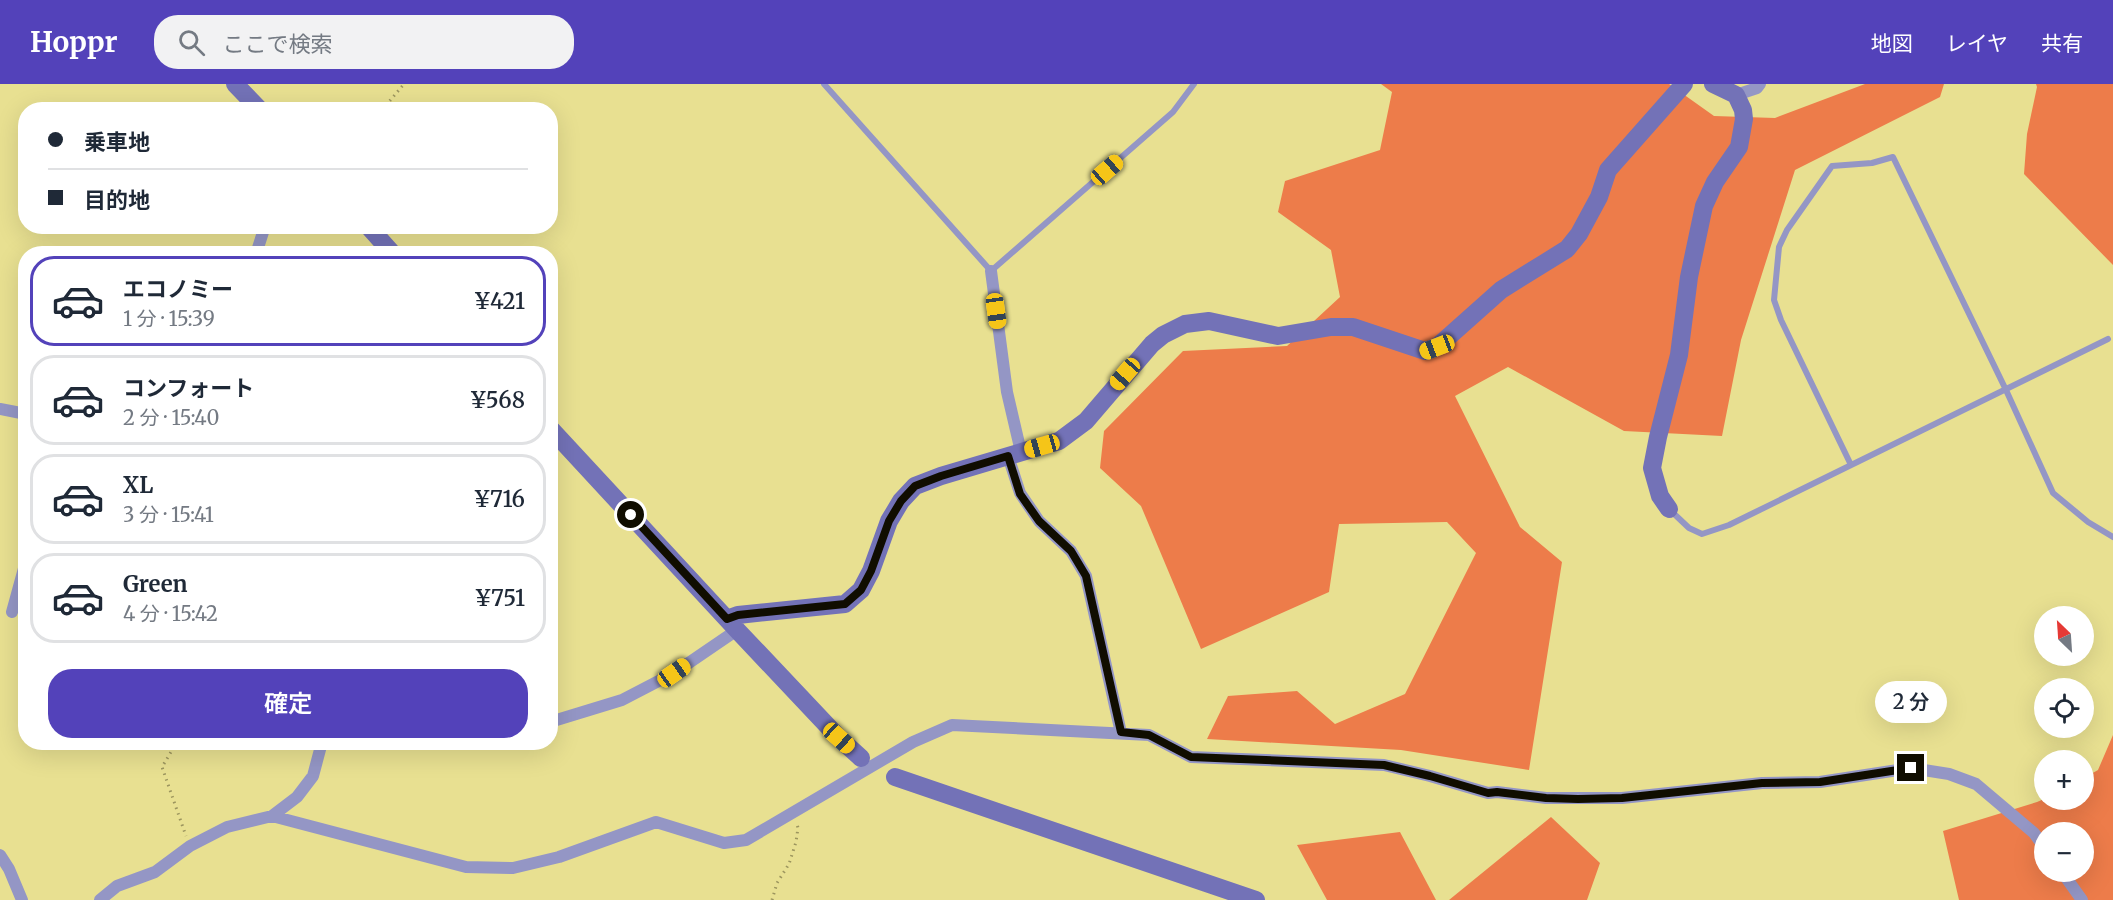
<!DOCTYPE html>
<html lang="ja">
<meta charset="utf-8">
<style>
:root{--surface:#fff;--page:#f2f2f3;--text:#1f2937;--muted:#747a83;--line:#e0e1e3;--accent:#5342ba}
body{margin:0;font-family:Merriweather,"Noto Sans JP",serif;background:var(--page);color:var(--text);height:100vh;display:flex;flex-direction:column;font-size:22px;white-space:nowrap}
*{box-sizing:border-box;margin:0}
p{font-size:20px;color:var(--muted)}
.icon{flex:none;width:33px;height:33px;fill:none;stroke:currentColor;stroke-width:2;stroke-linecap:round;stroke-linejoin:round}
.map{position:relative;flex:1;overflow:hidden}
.side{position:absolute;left:18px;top:162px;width:540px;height:504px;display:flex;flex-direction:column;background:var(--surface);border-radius:24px;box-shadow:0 6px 24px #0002}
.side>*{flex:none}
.banner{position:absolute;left:18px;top:18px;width:540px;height:132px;border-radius:24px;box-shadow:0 6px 24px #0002;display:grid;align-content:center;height:132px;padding:0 30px;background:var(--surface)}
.needle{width:39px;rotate:335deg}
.tools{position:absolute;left:2034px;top:522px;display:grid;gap:12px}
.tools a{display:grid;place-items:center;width:60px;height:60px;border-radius:50%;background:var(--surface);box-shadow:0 6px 24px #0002;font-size:30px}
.end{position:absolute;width:27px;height:27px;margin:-14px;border:8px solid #100d00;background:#fff;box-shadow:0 0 0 3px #fff}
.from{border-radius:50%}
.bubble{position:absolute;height:42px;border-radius:21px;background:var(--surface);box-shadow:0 6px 24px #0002;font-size:20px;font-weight:600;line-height:42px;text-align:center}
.car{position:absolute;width:18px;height:36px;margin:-18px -9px;border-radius:8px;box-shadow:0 0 4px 2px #0007;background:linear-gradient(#f5c518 24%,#345 0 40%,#f5c518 0 76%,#345 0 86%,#f5c518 0)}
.banner b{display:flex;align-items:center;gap:21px;height:57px;font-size:22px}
.banner b+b{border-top:2px solid var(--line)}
.banner i{width:15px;height:15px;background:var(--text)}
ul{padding:10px 0 0;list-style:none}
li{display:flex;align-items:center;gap:18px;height:90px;margin:0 12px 9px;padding:0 18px;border:3px solid var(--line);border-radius:24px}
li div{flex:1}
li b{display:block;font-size:22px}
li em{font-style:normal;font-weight:600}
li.selected{border-color:var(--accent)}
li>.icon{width:54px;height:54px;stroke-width:1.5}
.primary-button{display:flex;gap:12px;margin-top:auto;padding:12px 30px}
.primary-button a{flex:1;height:69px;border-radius:24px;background:var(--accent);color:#fff;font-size:24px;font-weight:600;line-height:69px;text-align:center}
header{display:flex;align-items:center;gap:36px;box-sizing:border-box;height:84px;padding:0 30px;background:var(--accent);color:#fff}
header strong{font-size:28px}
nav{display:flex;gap:33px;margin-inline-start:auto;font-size:21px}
.search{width:420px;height:54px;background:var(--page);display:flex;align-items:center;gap:15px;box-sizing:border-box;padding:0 21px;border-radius:24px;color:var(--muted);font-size:22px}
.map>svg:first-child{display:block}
.forest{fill:#ed7c4a;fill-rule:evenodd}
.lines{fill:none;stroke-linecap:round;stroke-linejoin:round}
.path{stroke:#9c955e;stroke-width:3;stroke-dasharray:1.5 4.5;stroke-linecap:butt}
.lane{stroke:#9496c5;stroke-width:6}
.street{stroke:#9496c5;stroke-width:12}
.secondary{stroke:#7372b7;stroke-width:18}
.route{stroke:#100d00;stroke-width:8}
</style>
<header>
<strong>Hoppr</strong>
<div class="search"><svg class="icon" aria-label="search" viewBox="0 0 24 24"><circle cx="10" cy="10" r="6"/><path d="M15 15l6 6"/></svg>ここで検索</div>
<nav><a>地図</a><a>レイヤ</a><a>共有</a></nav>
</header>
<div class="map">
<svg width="2113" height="816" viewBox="0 0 2113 816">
<rect width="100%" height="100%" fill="#e8e091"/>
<!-- forest -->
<path class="forest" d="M1381 0H1669L1714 32 1775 34 1865 0H1944L1940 13 1795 86 1741 256 1722 352 1624 347 1508 283 1455 312 1520 443 1562 478 1529 686 1401 666 1207 655 1228 612 1297 607 1335 640 1405 610 1476 469 1447 438 1339 440 1329 508 1201 565 1141 422 1100 384 1104 347 1183 267 1287 262 1340 213 1331 166 1278 128 1285 97 1380 66 1392 8Z
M2036 0H2113V181L2024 90 2027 50 2037 3Z
M2113 651V816H1959L1943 747 2037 718 2044 715 2084 716V694L2098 686ZM2044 748H2084V788H2044Z
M1551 733 1600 779 1587 816H1449Z
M1400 748 1436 816H1327L1297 761Z"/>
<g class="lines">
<!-- path -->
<path class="path" d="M382 26 404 0
M177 658 162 683 186 752
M772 816 777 799 789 780 796 758 798 744 797 740"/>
<!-- lane -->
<path class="lane" d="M824 0 991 187 1173 28 1194 0
M1851 381 1781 236 1774 216 1779 163 1787 146 1832 82 1872 79 1893 73 2006 306 2053 409 2088 438 2113 453
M1670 426 1689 444 1702 450 1729 441 2108 255"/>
<!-- street -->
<path class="street" d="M1736 11 1757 4 1760 0
M256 170 265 142
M991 187 1007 308 1021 368
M0 325 26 330
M1008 372 1020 409 1039 437 1071 467 1086 492 1121 649
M12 528 26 477
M550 638 622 616 674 589 737 546
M272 732 297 713 313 692 322 658
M0 771 9 785 22 816
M2062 788 2082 816
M100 816 117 802 155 788 190 762 227 743 272 732 466 783 513 784 559 773 656 738 724 759 746 756 913 658 952 641 1149 651 1191 673 1384 681 1430 692 1488 709 1497 708 1546 714H1622L1762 699 1820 698 1911 684 1949 690 1976 700 2034 749 2044 763"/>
<!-- secondary -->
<path class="secondary" d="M235 0 260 26
M368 142 393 170
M550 344 737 546 839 654 861 674
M1669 425 1660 412 1652 384 1658 353 1679 271 1689 193 1704 122 1715 98 1739 63 1744 35 1743 26 1736 11 1713 0
M727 535 738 531 845 520 861 506 871 487 889 437 901 417 915 402 941 392 1059 357 1086 337 1152 260 1163 251 1185 240 1209 237 1278 252 1331 243H1353L1425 267 1437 263 1501 206 1567 165 1579 150 1599 113 1608 86 1684 0
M895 693 1256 816"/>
</g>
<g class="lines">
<!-- route -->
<path class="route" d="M631 431 727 535 738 531 845 520 861 506 871 487 889 437 901 417 915 402 941 392 1008 372 1020 410 1039 437 1071 467 1086 492 1121 648 1149 651 1191 673 1384 681 1430 692 1488 709 1497 708 1546 714 1578 715 1622 714 1762 699 1820 698 1911 684"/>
</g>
</svg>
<div class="tools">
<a><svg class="needle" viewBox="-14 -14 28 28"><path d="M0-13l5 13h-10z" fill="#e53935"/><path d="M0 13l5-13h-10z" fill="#747a83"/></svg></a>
<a><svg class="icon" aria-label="locate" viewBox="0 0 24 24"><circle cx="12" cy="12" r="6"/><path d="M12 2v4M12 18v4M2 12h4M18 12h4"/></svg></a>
<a>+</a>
<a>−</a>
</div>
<i class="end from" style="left:631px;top:431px"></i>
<i class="end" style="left:1911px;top:684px"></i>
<div class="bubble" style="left:1875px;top:597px;width:72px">2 分</div>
<i class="car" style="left:1107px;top:86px;rotate:49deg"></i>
<i class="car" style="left:996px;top:227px;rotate:172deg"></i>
<i class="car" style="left:1437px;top:263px;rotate:249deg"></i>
<i class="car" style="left:1125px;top:290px;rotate:221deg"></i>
<i class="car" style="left:1042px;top:362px;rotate:254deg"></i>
<i class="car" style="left:674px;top:589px;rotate:55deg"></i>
<i class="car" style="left:839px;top:654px;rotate:132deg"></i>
<div class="banner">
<b><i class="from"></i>乗車地</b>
<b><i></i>目的地</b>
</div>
<section class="side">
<ul>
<li class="selected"><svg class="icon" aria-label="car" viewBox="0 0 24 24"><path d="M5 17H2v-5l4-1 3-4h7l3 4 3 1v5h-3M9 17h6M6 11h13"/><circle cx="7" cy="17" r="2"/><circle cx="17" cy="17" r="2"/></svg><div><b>エコノミー</b><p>1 分 · 15:39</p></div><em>¥421</em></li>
<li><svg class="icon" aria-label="car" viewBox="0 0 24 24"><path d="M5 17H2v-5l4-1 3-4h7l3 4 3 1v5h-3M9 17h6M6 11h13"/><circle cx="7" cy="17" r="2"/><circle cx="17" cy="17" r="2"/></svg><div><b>コンフォート</b><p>2 分 · 15:40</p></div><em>¥568</em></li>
<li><svg class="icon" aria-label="car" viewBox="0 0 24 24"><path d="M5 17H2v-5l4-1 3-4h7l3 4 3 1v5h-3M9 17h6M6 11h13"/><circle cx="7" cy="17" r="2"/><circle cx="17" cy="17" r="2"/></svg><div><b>XL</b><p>3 分 · 15:41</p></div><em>¥716</em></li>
<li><svg class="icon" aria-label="car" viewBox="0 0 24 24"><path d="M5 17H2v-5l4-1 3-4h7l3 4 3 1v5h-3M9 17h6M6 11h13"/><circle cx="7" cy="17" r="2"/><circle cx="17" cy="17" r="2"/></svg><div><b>Green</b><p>4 分 · 15:42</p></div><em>¥751</em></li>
</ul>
<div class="primary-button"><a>確定</a></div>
</section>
</div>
